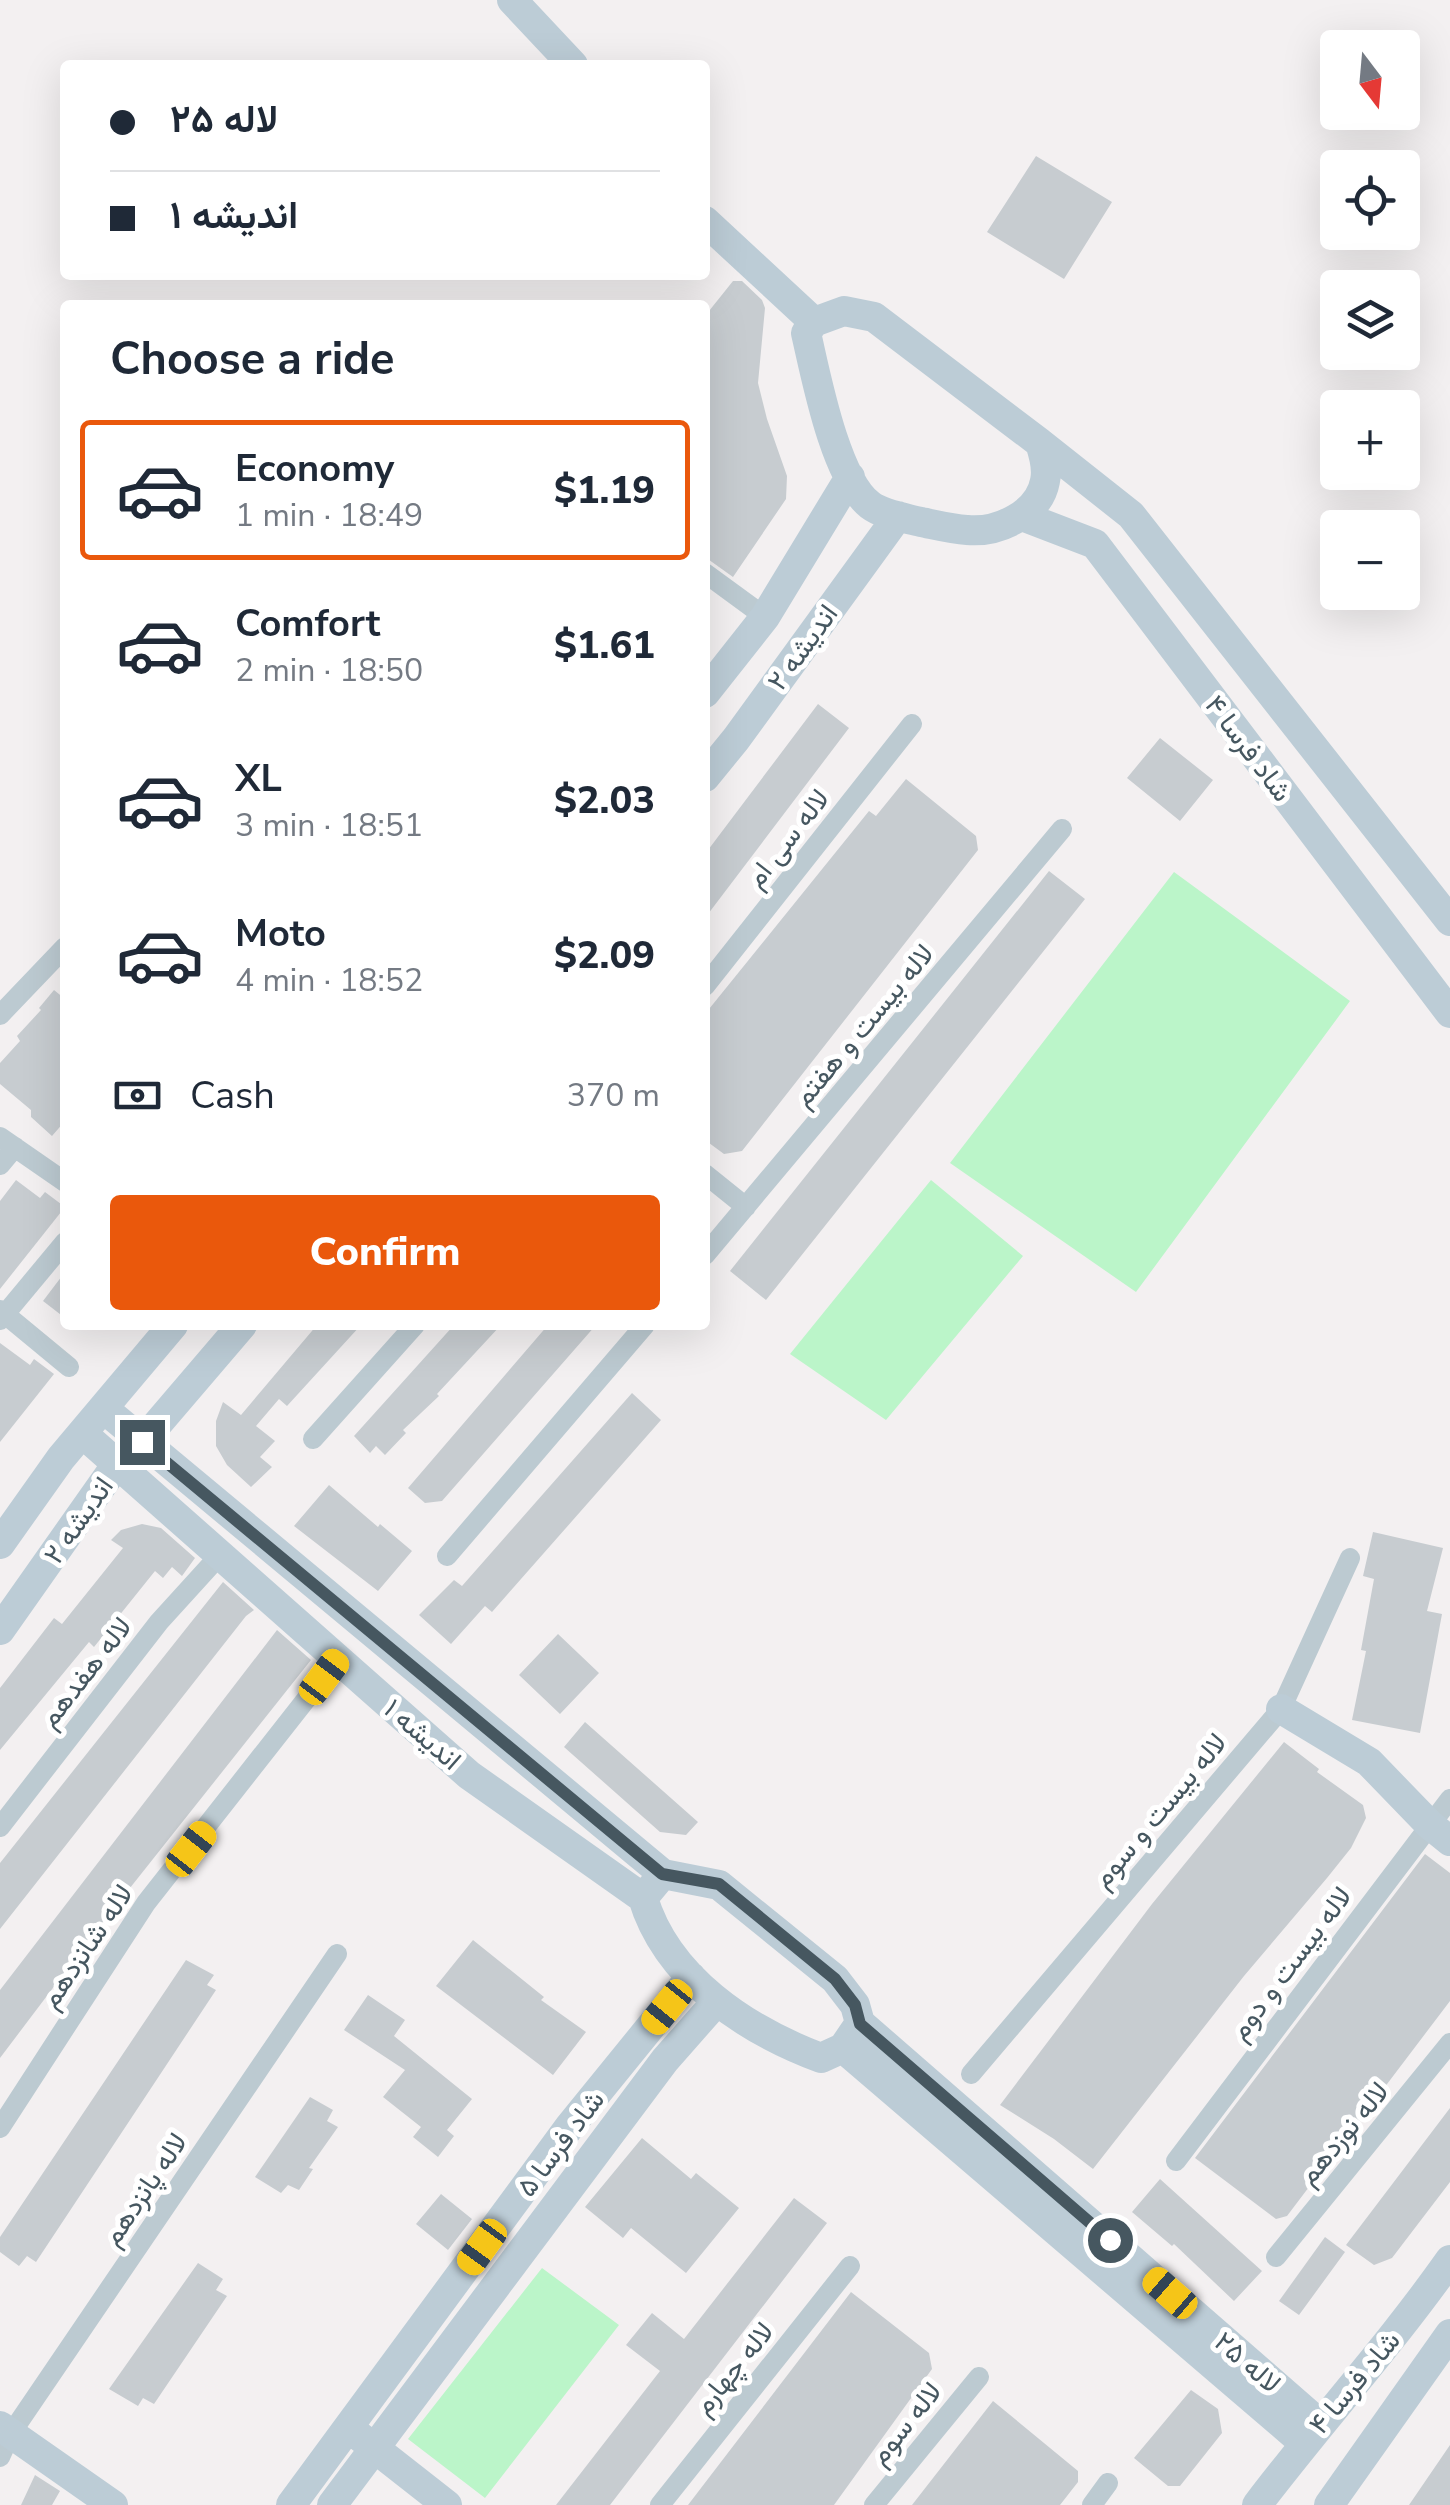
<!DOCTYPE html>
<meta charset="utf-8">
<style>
:root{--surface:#fff;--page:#f6f6f7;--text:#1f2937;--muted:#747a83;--line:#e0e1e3;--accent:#ea580c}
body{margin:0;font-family:"Nunito Sans",Vazirmatn,sans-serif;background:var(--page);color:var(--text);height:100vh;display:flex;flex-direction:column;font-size:38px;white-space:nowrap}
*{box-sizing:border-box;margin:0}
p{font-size:32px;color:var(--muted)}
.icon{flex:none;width:55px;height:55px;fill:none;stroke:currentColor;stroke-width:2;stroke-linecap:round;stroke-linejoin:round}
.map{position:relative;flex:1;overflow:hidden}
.sheet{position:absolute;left:60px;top:300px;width:650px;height:1030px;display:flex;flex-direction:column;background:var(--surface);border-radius:10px;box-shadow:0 10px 40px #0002}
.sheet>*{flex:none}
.hud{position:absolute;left:60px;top:60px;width:650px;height:220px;border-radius:10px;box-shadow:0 10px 40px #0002;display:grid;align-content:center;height:220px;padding:0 50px;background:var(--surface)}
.needle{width:65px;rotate:164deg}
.controls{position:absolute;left:1320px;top:30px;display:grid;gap:20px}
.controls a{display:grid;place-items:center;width:100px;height:100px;border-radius:10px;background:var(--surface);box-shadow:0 10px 40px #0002;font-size:50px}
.end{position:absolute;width:45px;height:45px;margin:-22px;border:12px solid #465760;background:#fff;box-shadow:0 0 0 5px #fff}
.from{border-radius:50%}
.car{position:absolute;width:30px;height:60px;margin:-30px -15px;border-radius:12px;box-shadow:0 0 8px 2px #0007;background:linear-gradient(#f5c518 24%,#345 0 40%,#f5c518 0 76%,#345 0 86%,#f5c518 0)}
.hud b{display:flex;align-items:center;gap:35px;height:95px;font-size:38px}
.hud b+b{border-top:2px solid var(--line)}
.hud i{width:25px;height:25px;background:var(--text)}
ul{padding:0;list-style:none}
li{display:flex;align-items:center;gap:30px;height:140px;margin:0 20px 15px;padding:0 30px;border:5px solid transparent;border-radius:10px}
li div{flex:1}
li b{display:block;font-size:38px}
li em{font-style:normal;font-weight:800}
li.current{border-color:var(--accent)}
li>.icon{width:90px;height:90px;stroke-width:1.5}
h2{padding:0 50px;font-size:45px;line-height:120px}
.pay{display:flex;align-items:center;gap:25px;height:110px;padding:0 50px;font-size:38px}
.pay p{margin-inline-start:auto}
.cta{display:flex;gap:20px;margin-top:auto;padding:20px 50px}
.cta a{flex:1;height:115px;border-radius:10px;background:var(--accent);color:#fff;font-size:40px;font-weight:800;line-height:115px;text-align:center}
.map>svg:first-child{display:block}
.green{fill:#bbf5c9}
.building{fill:#c7ccd0}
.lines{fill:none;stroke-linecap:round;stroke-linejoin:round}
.street{stroke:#bccad1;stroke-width:20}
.secondary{stroke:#bcccd6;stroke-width:30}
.route{stroke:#465760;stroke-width:12}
.labels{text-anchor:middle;stroke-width:10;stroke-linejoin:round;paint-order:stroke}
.street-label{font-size:28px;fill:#465760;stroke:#fff}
</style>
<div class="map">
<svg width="1450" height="2505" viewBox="0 0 1450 2505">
<rect width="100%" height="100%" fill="#f3f0f1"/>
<!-- green -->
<path class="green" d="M1174 872 1350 1001 1136 1292 950 1163Z
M931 1180 1023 1256 886 1420 790 1354Z
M542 2268 619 2325 485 2498 408 2439Z"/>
<!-- building -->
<path class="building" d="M1036 156 1112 202 1064 279 987 232Z
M733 281H742L762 300 765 308 758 383 767 419 787 476 786 499 733 577 705 557V316Z
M818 704 849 728 705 918V854Z
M1160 738 1213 780 1180 821 1127 778Z
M906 779 976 836 978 850 742 1151 724 1154 705 1140V1014L869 811 876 816Z
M1049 871 1085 899 766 1300 730 1271Z
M54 990 65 999V1121L52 1136 31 1117V1110L0 1084V1063L20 1041 17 1036 41 1010 39 1008Z
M16 1180 40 1198 45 1192 65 1207 0 1289V1201Z
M65 1272V1318L43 1301Z
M317 1325H361L287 1406 279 1399 256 1426 275 1441 260 1457 272 1467 251 1487 227 1465 216 1446V1421L223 1402 241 1415Z
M454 1325H501L437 1394 439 1396 403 1430 406 1433 385 1455 376 1446 370 1453 354 1436Z
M548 1325H596L442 1501 425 1503 408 1488Z
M0 1343 30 1365 34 1359 54 1374 0 1442Z
M632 1393 661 1420 492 1612 485 1606 451 1644 419 1615 454 1580 462 1586Z
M329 1485 378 1527 380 1524 412 1551 378 1591 294 1526Z
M142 1524 161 1528 195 1558 182 1576 172 1567 163 1578 155 1571 94 1647 89 1642 0 1750V1688L54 1618 62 1624 123 1548 111 1540 121 1530Z
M1373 1532 1443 1548 1427 1611 1442 1614 1420 1733 1352 1720 1366 1651 1361 1650 1374 1579 1363 1576Z
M223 1582 254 1610 246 1616 0 1929V1863Z
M277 1630 311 1660 99 1927 0 2058V1990Z
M558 1634 599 1673 560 1714 519 1675Z
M585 1722 698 1822 686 1835 660 1832 564 1747Z
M1284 1742 1319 1769 1317 1772 1363 1805 1366 1818 1351 1848 1327 1878 1244 1976 1093 2169 1054 2139 1000 2105 1152 1904Z
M1425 1854 1450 1873V2001L1287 2216 1276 2219 1195 2158Z
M473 1940 544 1997 541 2000 586 2032 553 2075 436 1986Z
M186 1960 214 1975 207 1985 216 1990 36 2262 27 2256 19 2266 0 2252V2237Z
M368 1995 405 2020 394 2036 472 2099 447 2130 454 2136 438 2157 413 2137 421 2127 383 2097 405 2070 344 2030Z
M310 2097 333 2110 327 2121 338 2127 309 2168 313 2169 299 2190 288 2185 281 2193 255 2177Z
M1450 2108V2182L1392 2258 1374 2265 1346 2245Z
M642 2138 691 2179 696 2173 739 2208 686 2273 631 2228 623 2238 585 2207Z
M1160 2179 1262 2271 1234 2301 1174 2244 1172 2246 1132 2212Z
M441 2194 472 2219 448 2250 416 2224Z
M794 2198 827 2223 610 2505H556L660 2371 626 2345 652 2313 684 2339Z
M1325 2237 1345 2252 1299 2315 1279 2301Z
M198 2263 223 2279 216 2290 227 2296 154 2404 143 2398 138 2406 109 2389Z
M851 2292 929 2353 932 2369 834 2505H688Z
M1191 2390 1218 2409 1222 2433 1180 2486H1168L1134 2458Z
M993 2401 1078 2471V2482L1060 2505H912Z
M1450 2445V2505H1409Z
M35 2475 60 2491 52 2505H21Z"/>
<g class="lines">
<!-- street -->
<path class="street" d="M705 573 765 617
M705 986 912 724
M0 1015 65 947
M0 1137 65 1182
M0 1165 15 1147
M705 1174 746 1207
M705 1255 1062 829
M0 1310 69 1367
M0 1320 65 1242
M313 1439 415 1325
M447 1556 645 1325
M0 1827 159 1622 219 1556
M971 2074 1281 1709 1350 1558
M0 2128 146 1903 337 1660
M1176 2161 1450 1799
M1276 2257 1450 2043
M0 2457 10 2435 337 1954
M660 2505 850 2266
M874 2505 979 2377
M1092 2505 1108 2483"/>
<!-- secondary -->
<path class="secondary" d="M512 0 573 65
M705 221 814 322
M844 311 874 317 1040 443C1044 455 1048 468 1045 481 1039 514 998 533 967 530 952 529 936 525 921 522 906 518 883 515 870 505 835 478 816 376 806 333L814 322Z
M1040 443 1131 515 1450 921
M1022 516 1095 544 1450 1013
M705 693 765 617 850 477
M705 777 736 739 898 516
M103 1408 663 1874 719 1885 835 1979 855 2005 860 2023 843 2048 821 2058C746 2030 667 1978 643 1898L663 1874
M82 1433 469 1775 643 1898
M0 1544 61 1458 173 1325
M0 1630 117 1464 142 1442 242 1325
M1281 1709 1369 1762 1429 1824 1450 1841
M860 2023 1320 2424
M843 2048 1304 2443
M0 2426 113 2505
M359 2436 447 2505
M291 2505 570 2126 691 1977
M332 2505 665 2060 717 2001
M1257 2505C1320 2422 1390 2345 1450 2260
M1329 2505 1450 2334"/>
</g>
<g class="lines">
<!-- route -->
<path class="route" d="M142 1442 662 1874 719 1884 835 1979 855 2005 860 2024 1110 2240"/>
</g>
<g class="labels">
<!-- street labels -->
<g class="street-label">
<text transform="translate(802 647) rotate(-54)" y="10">اندیشه ۲</text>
<text transform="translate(1249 748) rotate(53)" y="10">شاد فرسا ۴</text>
<text transform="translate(787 838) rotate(-52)" y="10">لاله سی ام</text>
<text transform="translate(863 1025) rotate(-50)" y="10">لاله بیست و هفتم</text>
<text transform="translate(78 1520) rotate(-55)" y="10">اندیشه ۲</text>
<text transform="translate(85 1672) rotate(-52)" y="10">لاله هفدهم</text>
<text transform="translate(423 1734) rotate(41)" y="10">اندیشه ۱</text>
<text transform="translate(1159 1810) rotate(-50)" y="10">لاله بیست و سوم</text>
<text transform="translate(86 1946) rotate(-56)" y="10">لاله شانزدهم</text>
<text transform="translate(1290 1963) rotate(-53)" y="10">لاله بیست و دوم</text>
<text transform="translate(1343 2133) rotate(-50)" y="10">لاله نوزدهم</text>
<text transform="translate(560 2143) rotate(-53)" y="10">شاد فرسا ۵</text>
<text transform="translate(144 2189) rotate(-56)" y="10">لاله پانزدهم</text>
<text transform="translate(1248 2362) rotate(41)" y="10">لاله ۲۵</text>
<text transform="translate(733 2368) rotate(-51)" y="10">لاله چهارم</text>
<text transform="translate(1354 2382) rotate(-50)" y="10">شاد فرسا ۴</text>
<text transform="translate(905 2423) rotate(-51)" y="10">لاله سوم</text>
</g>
</g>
</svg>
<div class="controls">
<a><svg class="needle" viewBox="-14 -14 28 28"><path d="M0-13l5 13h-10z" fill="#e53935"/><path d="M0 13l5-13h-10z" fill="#747a83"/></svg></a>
<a><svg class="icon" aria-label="locate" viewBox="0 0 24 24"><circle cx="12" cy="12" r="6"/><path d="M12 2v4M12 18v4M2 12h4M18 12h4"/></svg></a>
<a><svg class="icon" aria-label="layers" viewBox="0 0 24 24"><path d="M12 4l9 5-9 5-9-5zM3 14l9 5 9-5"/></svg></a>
<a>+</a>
<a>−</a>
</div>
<i class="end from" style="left:1110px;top:2240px"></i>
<i class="end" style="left:142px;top:1442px"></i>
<i class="car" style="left:324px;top:1677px;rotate:37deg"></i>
<i class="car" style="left:191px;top:1849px;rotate:38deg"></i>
<i class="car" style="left:667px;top:2007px;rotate:219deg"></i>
<i class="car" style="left:482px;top:2247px;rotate:216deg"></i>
<i class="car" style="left:1170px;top:2293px;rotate:311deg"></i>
<div class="hud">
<b><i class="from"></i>لاله ۲۵</b>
<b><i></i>اندیشه ۱</b>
</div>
<section class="sheet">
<h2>Choose a ride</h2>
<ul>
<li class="current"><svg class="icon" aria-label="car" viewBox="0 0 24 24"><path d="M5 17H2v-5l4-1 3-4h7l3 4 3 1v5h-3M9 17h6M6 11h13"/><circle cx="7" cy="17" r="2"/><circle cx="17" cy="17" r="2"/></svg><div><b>Economy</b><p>1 min · 18:49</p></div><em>$1.19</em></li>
<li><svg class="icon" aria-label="car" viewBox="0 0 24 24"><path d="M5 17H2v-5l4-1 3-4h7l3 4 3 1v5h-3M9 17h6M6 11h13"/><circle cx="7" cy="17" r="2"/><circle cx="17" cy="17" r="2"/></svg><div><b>Comfort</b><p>2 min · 18:50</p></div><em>$1.61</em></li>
<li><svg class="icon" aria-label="car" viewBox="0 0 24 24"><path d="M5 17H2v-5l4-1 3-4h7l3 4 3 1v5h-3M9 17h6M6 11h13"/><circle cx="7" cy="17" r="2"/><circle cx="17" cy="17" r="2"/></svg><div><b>XL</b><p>3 min · 18:51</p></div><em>$2.03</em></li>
<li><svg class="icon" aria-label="car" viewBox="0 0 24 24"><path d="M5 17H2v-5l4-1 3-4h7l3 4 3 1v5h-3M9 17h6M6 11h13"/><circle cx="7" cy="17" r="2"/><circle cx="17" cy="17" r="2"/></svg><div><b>Moto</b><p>4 min · 18:52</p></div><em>$2.09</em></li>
</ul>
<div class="pay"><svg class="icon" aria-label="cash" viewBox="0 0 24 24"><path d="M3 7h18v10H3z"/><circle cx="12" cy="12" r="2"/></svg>Cash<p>370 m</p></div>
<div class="cta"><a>Confirm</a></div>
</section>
</div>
